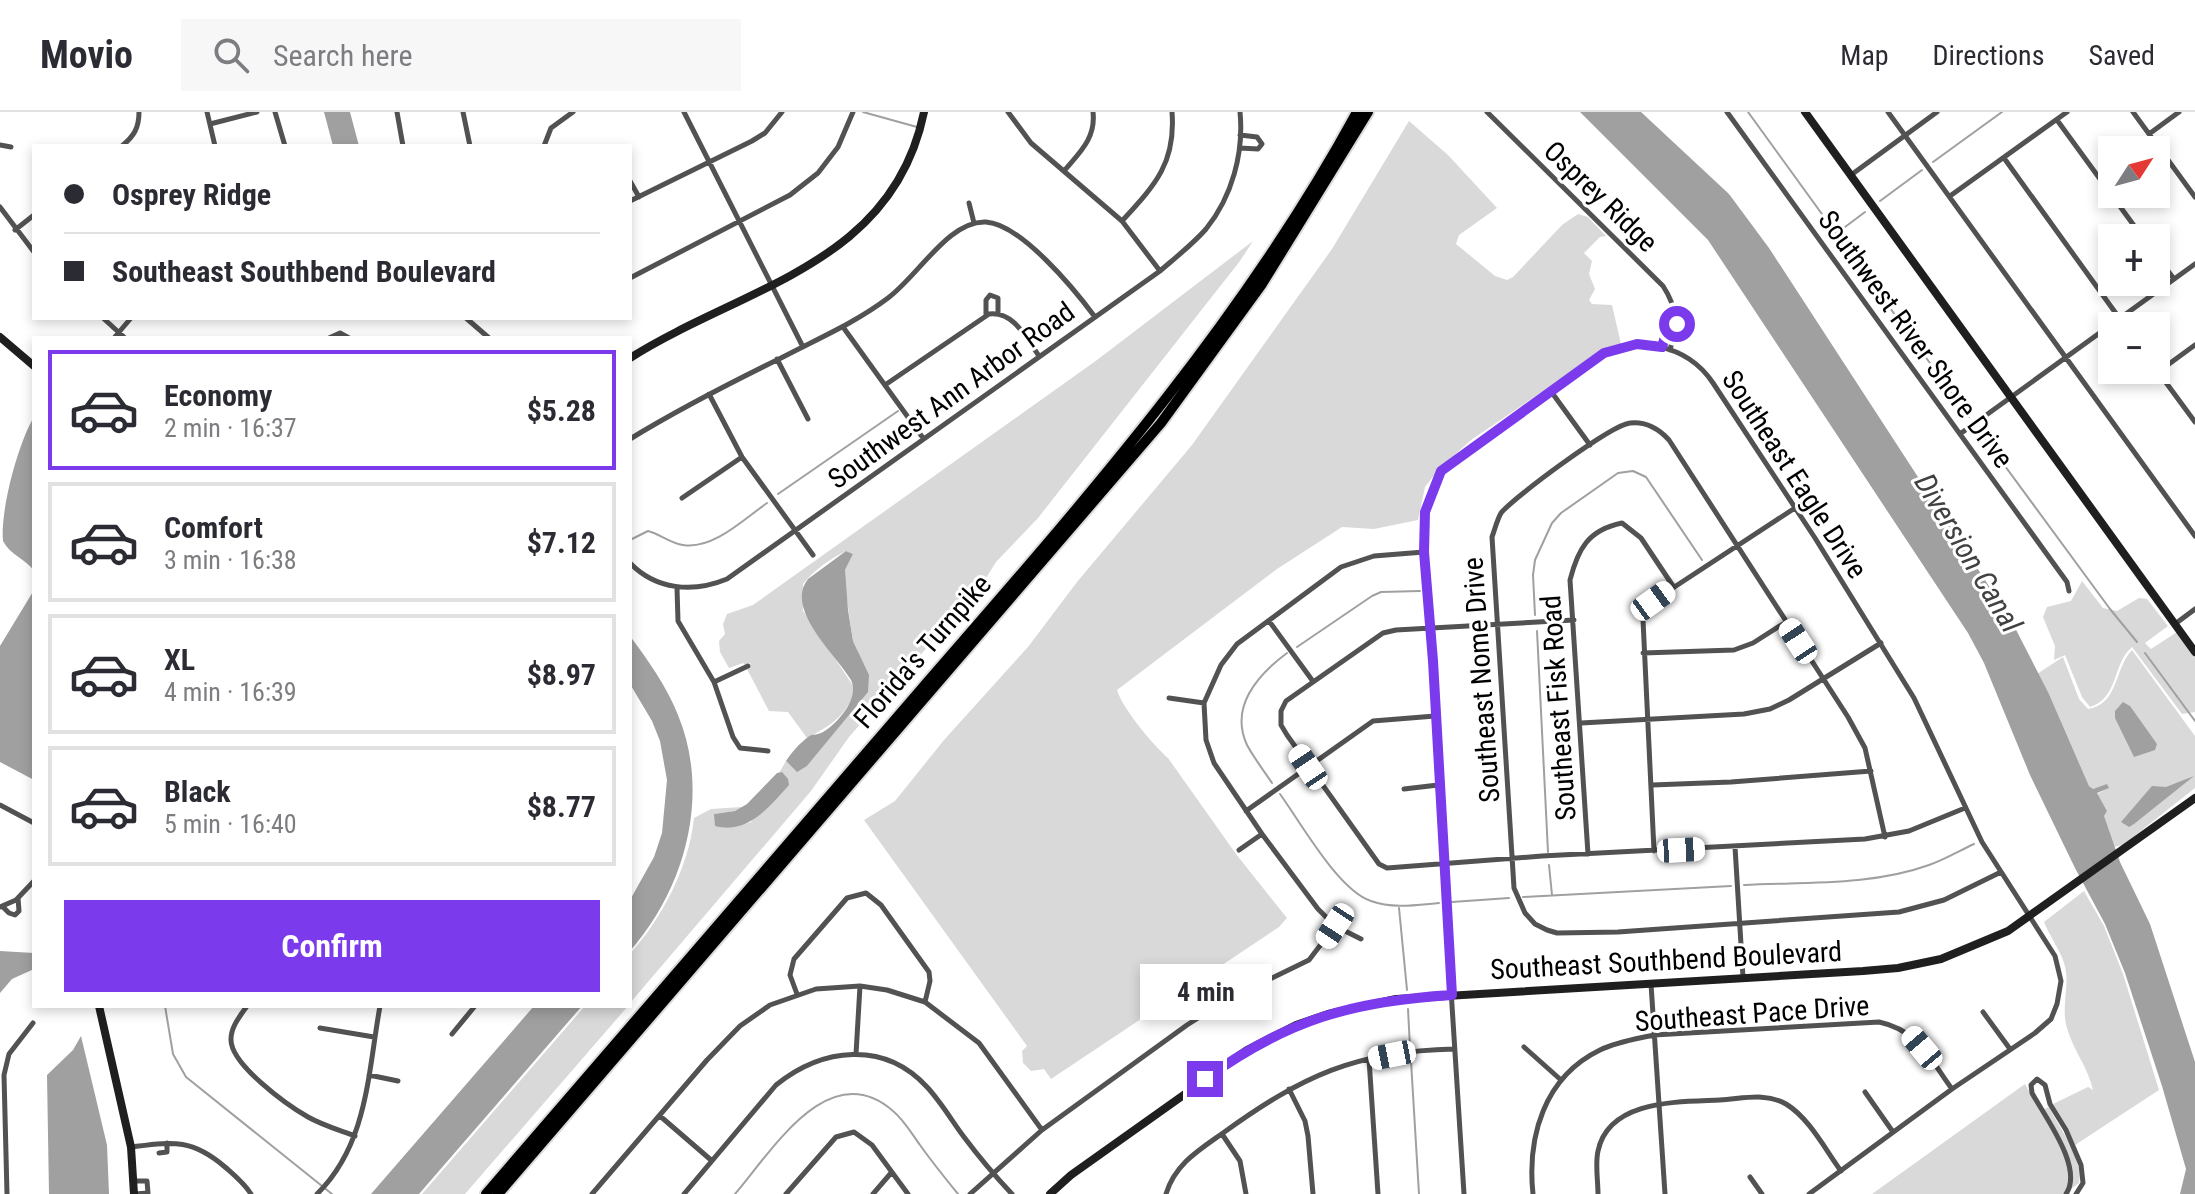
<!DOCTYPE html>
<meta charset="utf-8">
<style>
:root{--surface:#fff;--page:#f7f7f7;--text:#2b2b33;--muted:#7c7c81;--line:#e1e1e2;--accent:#7c3aed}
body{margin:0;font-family:"Roboto Condensed",sans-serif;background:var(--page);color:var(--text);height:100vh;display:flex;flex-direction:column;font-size:30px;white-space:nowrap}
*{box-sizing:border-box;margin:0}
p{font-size:26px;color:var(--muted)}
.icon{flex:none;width:44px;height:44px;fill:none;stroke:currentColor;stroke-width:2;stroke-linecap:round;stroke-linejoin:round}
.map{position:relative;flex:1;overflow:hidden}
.sheet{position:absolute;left:32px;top:224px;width:600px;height:672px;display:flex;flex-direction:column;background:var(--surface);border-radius:0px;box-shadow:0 4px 12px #0003}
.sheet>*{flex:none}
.top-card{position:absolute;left:32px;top:32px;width:600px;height:176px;border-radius:0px;box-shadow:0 4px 12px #0003;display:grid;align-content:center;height:176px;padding:0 32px;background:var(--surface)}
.needle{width:52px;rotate:54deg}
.controls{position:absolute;left:2098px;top:24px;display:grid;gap:16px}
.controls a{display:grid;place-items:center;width:72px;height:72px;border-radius:0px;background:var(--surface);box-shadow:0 4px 12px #0003;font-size:40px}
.end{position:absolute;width:36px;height:36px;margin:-18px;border:10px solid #7c3aed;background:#fff;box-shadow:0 0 0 4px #fff}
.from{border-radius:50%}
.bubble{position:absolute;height:56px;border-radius:0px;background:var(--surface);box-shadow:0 4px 12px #0003;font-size:26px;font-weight:700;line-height:56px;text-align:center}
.car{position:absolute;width:24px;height:48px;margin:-24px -12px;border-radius:10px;box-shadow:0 0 6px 2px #0007;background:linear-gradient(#fff 24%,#345 0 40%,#fff 0 76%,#345 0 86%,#fff 0)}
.top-card b{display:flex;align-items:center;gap:28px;height:76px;font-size:30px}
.top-card b+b{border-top:2px solid var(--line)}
.top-card i{width:20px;height:20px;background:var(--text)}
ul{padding:14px 0 0;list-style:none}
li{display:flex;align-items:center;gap:24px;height:120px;margin:0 16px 12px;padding:0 16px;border:4px solid var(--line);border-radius:0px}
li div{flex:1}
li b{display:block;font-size:30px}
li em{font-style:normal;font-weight:700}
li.on{border-color:var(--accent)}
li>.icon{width:72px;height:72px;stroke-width:1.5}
.primary-button{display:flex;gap:16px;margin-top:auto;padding:16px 32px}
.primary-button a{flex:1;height:92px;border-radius:0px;background:var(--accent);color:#fff;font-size:32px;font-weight:700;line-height:92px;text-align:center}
header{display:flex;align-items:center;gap:48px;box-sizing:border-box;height:112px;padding:0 40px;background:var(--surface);border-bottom:2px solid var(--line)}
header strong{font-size:38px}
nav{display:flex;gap:44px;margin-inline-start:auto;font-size:28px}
.search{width:560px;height:72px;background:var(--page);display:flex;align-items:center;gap:20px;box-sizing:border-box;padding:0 28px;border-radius:0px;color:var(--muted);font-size:30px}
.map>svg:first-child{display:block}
.green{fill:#d9d9d9}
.water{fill:#a0a0a0}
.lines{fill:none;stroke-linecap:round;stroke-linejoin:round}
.stream{stroke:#a0a0a0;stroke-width:2}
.highway-casing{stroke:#dbdbdb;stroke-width:14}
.street{stroke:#525252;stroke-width:5}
.secondary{stroke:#1f1f1f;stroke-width:8}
.highway{stroke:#000;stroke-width:10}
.route{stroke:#7c3aed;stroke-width:10}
.labels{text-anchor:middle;stroke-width:6;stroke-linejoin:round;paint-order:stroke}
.street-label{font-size:28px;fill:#000;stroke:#fff}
.water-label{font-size:30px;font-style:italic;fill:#414141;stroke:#fff}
</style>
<header>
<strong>Movio</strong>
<div class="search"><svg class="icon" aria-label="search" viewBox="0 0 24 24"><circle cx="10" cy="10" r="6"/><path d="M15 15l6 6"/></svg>Search here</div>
<nav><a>Map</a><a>Directions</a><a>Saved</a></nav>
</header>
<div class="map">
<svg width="2195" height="1082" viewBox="0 0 2195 1082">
<rect width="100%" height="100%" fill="#fff"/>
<!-- green -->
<path class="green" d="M1409 9 1448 43 1497 96 1459 123 1456 132 1495 164 1507 168 1513 165 1562 113 1578 102 1588 105 1606 124 1600 125 1584 141 1592 149 1589 162 1595 177 1589 188 1592 192 1612 193 1621 232 1608 235 1471 328 1439 357 1425 375 1418 408 1374 417 1342 415 1277 457 1117 578C1122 596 1154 634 1168 646L1236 742 1287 806 1279 815 1051 967 1044 957 1031 959 1023 951 1022 939 1027 934 864 708 895 689 944 628 1028 535 1077 470 1192 333 1332 137Z
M1253 129 1240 149 1038 406 996 450 983 471 849 625 811 679 630 891V842C662 806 689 755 694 706L711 697 742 695 735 699 714 702 736 715 751 710 786 649 796 659 807 654 865 583 857 537 853 529 844 468 845 458 853 442 846 439C830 447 814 458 803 472V499L854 575C851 602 828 615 807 626L788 600 769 599 747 557 751 555 750 551 745 553 743 551 729 556 720 540 719 529 725 522 723 512 727 502 753 493 1097 248Z
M2082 469 2103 496 2117 499 2139 486 2147 487 2168 514 2145 531 2151 537 2177 520 2195 544V600L2182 602 2132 535C2112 552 2119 586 2090 595L2082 585 2065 543 2054 548 2055 534 2043 505 2047 495 2071 489Z
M2132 538 2195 624V676L2123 733 2114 735 2103 703 2107 699 2097 682 2108 676V673L2093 677 2089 674 2049 582 2037 562 2063 545 2079 587 2088 597C2119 592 2114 557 2132 538Z
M2084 779 2104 814 2123 862 2159 978 2075 1033 2053 992 2088 975 2093 978C2088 955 2073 938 2067 916 2060 893 2072 871 2063 848 2058 835 2049 823 2044 810Z
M585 894H628L465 1082H422Z
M2025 972 2040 999 2049 995C2060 1018 2083 1045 2079 1071L2072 1076 2069 1075 2063 1082H1872Z"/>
<!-- water -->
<path class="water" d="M324 0H350L359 34H333Z
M1580 0H1641L1729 82 1769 136 2011 508 2049 582 2089 674 2093 677 2107 672 2109 676 2097 681 2107 699 2104 704 2120 750 2150 812 2195 950V1082H2180L2186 1057 2162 974 2125 861 2105 812 2075 756 2030 663 1984 551 1968 521 1708 128Z
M34 305V459C26 447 10 443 3 429 0 399 18 331 34 305Z
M846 439 853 442 845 458 848 498 853 529 869 563 868 580 807 654 797 660 786 649C791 641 800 631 808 625 814 621 814 624 821 621 837 613 860 586 851 568 836 543 784 497 808 467Z
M34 478V668L0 650V534Z
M630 524C648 548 667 575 678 603 711 683 685 777 630 839V788L654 745 662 721 667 668 660 629 652 609 630 572Z
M2123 590 2130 594 2157 632 2155 638 2134 645 2115 606V599Z
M782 660 788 667 789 673C769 695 748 723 715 714L714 702 735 699 747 692 777 661Z
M2194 664 2134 712 2129 715 2121 710 2152 674 2166 675Z
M0 839 34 841V857L12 867 0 881Z
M534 894H582L419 1082H371Z
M81 924 107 1033 109 1082H49L47 963 73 938Z"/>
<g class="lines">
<!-- stream -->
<path class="stream" d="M863 0 917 15
M1748 0 1969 305
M1933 50 2002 0
M1880 89 1922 58
M1837 121 1865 100
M1980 320 2110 497 2137 530
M778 382 898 299
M630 428 648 419C660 422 670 431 683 433 713 438 744 407 767 391
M1535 503 1533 463 1535 448 1552 411 1561 401 1618 361 1633 359 1646 365 1702 448
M1537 519 1548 740
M1297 535 1372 484 1381 480 1420 479
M2145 541 2195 609
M1272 671C1264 659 1254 646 1247 633 1229 594 1259 562 1287 541
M1280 682C1301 711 1338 778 1371 789 1393 797 1416 793 1439 791
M1549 753 1552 783
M1744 773C1804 770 1871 774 1929 753 1944 748 1959 739 1974 732
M1523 785 1731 774
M1452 790 1509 786
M1399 796 1407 878
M165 894 173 942 186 965 332 1082
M1408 897 1410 935
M1411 949 1419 1082
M735 1082C772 1039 829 943 893 999 904 1008 912 1022 920 1033 932 1050 945 1066 958 1082"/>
<defs>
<path id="highway" d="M486 1082C632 912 778 743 924 574 1082 392 1242 212 1357 0
M498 1082 1161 311 1262 172 1368 0"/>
</defs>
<!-- highway casing -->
<use href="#highway" class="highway-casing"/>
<!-- street -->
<path class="street" d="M207 0 215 34
M275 0 285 34
M397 0 403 34
M463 0 470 34
M684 0 803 235
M1008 0 1031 31 1122 109 1160 159
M1487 0 1663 174C1678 197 1677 212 1670 238
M1727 0 2067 470 2069 479
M1888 0 2195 424
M2133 0 2195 85
M2057 8 2143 126
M210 12 257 0
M2149 22 2179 0
M0 33 11 35
M122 34C134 24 139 16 139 0
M544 34 551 16 573 0
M1240 36 1258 37 1262 32 1257 25 1240 23
M2004 46 2125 214
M1064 59C1080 40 1096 26 1093 0
M1851 63 1937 0
M630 69 639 85
M1950 84 2067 0
M630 89 752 29 765 21 782 0
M969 91 974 111
M0 95 34 140
M1122 109C1155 73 1176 51 1172 0
M15 118 34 103
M2156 143 2174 167
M630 166 790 83 818 61 838 35 853 0
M986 203V188L990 183 998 186V201
M103 206 125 226
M466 206 489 226
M843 215 923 326
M114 226 131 206
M329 226 340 221 349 226
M1662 235 1674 205
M777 247 808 307
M2156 257 2195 310
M2158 260 2195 233
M885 273 989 202C1014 199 1026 226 1039 244
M1550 278 1590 333
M709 282 742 345 813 443
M1960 322 2195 152
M630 327C679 297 730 271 781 246 817 227 855 211 888 186 918 164 949 108 986 110 1021 112 1075 178 1095 205
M682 386 742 345
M630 451C656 478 693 481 727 467L1160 159C1175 146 1193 132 1206 117 1232 85 1244 41 1240 0
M677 476 678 509 714 570 733 625 740 636 768 639
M1574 508 1396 518 1383 521 1286 589 1281 599V613L1287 623 1379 752 1387 756 1542 744 1865 727 1909 719 1965 696
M1269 509 1312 568
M2175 512 2195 497
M1643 541 1734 538 1753 531 1786 510
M714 570 748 554
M1169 586 1204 591
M1581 611 1744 602 1770 597 1789 588 1881 531
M1652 673 1731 670 1871 659
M1404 677 1438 673
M0 693 34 711
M1246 699 1373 609 1435 604
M1885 725 1865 636 1848 605 1669 328C1659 317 1645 309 1630 311 1611 313 1514 385 1501 401 1497 408 1495 417 1492 425L1514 776 1525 801 1535 812 1547 818 1557 821 1618 820 1899 800 1944 788 2001 760
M1735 735 1743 865
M1239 738 1262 722
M1654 739 1643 508 1653 489 1795 396
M1588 742 1570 468C1578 437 1588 418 1622 411L1641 426 1673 474
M0 795 16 788 34 769
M3 795 9 801 15 803 19 799 18 786
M1361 827 1335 814 1318 797 1262 722 1214 651 1206 628 1204 591 1221 553 1237 532 1341 455 1374 444 1424 440
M1651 872 1665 1082
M797 882 790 863 794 847 847 786 866 781 881 793 929 860 930 869 925 890
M247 894C240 904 231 915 231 927 230 952 287 993 308 1005 322 1013 339 1018 355 1024
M1983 900 2010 937
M320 916 374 925
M452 922 475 894
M1524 935 1561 968
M856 942 860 874
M1369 947 1378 1082
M369 963 398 969
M1289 977 1305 1009 1308 1024 1313 1082
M1865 980 1893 1020
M660 1004 711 1048
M1222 1022 1240 1049 1246 1082
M131 1035C172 1030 191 1026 225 1055 234 1063 244 1071 251 1082
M159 1041 167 1040V1031
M1750 1065 1762 1082
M133 1069H147L148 1081 135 1082
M7 1082 4 963 9 942 33 911
M317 1082C368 1032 368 960 380 894
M592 1082 707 948 740 914 770 893 816 877 860 874 887 878 925 890 979 931 1042 1018
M684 1082 776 973C822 936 884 928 927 975 941 990 952 1009 964 1025 979 1045 995 1064 1012 1082
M786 1082 836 1025 854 1020 872 1033 908 1082
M873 1082 891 1061
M970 1082 1042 1018 1187 913 1223 890 1309 848 1335 814
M1166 1082C1175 1052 1199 1038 1223 1021 1302 964 1355 939 1454 937
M1464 1082 1438 673 1433 549 1424 440 1425 400 1441 359 1596 246C1635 222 1687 232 1713 271L1815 426 1914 586 1982 730 2055 844 2061 869 2057 892 2051 907 2035 921 1952 977 1809 1082
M1533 1082C1527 1025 1544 965 1600 938 1616 930 1636 927 1654 923L1879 910C1918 918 1930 947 1952 977
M1598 1082C1598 1068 1595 1052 1598 1039 1609 987 1680 990 1720 988 1742 987 1765 980 1786 992 1809 1006 1825 1037 1841 1059
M2066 1082C2084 1056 2045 1005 2032 981L2031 973 2037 967 2045 973 2050 992 2066 1018 2081 1053 2083 1071 2076 1082"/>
<!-- secondary -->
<path class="secondary" d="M1805 0 2195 540
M0 225 34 254
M630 246C744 174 893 153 924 0
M99 894 131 1035 134 1082
M1050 1082 1071 1063 1247 938 1296 913 1328 902 1396 887 1863 859 1898 856 1941 847 2008 819 2195 686"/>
<!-- highway -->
<use href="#highway" class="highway"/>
</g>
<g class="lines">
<!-- route -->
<path class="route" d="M1205 967C1287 908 1352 889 1452 883L1433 549 1424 440 1425 400 1441 359 1604 241 1637 232 1662 235 1669 211 1674 204 1677 212"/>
</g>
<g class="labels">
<!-- street labels -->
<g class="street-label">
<text transform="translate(1601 84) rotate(44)" y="10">Osprey Ridge</text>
<text transform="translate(1916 227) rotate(54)" y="10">Southwest River Shore Drive</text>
<text transform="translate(951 283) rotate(-36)" y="10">Southwest Ann Arbor Road</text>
<text transform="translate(1795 362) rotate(57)" y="10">Southeast Eagle Drive</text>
<text transform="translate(922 539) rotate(-49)" y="10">Florida's Turnpike</text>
<text transform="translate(1481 568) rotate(-94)" y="10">Southeast Nome Drive</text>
<text transform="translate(1558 596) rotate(-94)" y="10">Southeast Fisk Road</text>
<text transform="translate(1666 848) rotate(-3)" y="10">Southeast Southbend Boulevard</text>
<text transform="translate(1752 901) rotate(-4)" y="10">Southeast Pace Drive</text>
</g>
<!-- water labels -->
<g class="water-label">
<text transform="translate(1968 441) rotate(59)" y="10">Diversion Canal</text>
</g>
</g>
</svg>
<div class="controls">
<a><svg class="needle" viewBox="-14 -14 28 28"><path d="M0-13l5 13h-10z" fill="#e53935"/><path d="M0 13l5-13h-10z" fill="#7c7c81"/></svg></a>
<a>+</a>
<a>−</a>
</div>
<i class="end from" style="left:1677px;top:212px"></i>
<i class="end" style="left:1205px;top:967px"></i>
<div class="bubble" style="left:1140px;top:852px;width:132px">4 min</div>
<i class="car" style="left:1653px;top:489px;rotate:54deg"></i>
<i class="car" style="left:1798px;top:529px;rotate:327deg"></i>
<i class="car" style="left:1308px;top:655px;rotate:326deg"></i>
<i class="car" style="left:1681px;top:738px;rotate:87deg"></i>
<i class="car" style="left:1335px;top:814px;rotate:213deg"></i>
<i class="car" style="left:1922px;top:936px;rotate:320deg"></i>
<i class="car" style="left:1392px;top:943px;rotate:259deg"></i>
<div class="top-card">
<b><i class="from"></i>Osprey Ridge</b>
<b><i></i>Southeast Southbend Boulevard</b>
</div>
<section class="sheet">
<ul>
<li class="on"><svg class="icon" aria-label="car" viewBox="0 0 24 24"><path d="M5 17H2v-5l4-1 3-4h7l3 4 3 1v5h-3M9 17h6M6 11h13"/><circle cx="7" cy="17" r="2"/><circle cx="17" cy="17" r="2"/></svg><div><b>Economy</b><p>2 min · 16:37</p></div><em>$5.28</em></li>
<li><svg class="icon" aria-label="car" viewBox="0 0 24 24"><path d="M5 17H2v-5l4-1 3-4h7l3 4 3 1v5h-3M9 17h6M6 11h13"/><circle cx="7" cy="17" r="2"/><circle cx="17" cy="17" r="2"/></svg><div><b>Comfort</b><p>3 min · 16:38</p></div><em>$7.12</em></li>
<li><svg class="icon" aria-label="car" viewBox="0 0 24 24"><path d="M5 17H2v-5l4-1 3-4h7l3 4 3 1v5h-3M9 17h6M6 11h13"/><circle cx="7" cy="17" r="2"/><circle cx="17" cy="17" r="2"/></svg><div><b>XL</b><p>4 min · 16:39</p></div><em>$8.97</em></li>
<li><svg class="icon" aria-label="car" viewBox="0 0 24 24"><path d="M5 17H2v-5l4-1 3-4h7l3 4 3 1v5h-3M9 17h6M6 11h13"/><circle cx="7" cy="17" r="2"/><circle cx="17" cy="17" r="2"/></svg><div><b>Black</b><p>5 min · 16:40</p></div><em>$8.77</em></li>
</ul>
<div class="primary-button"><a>Confirm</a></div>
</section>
</div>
